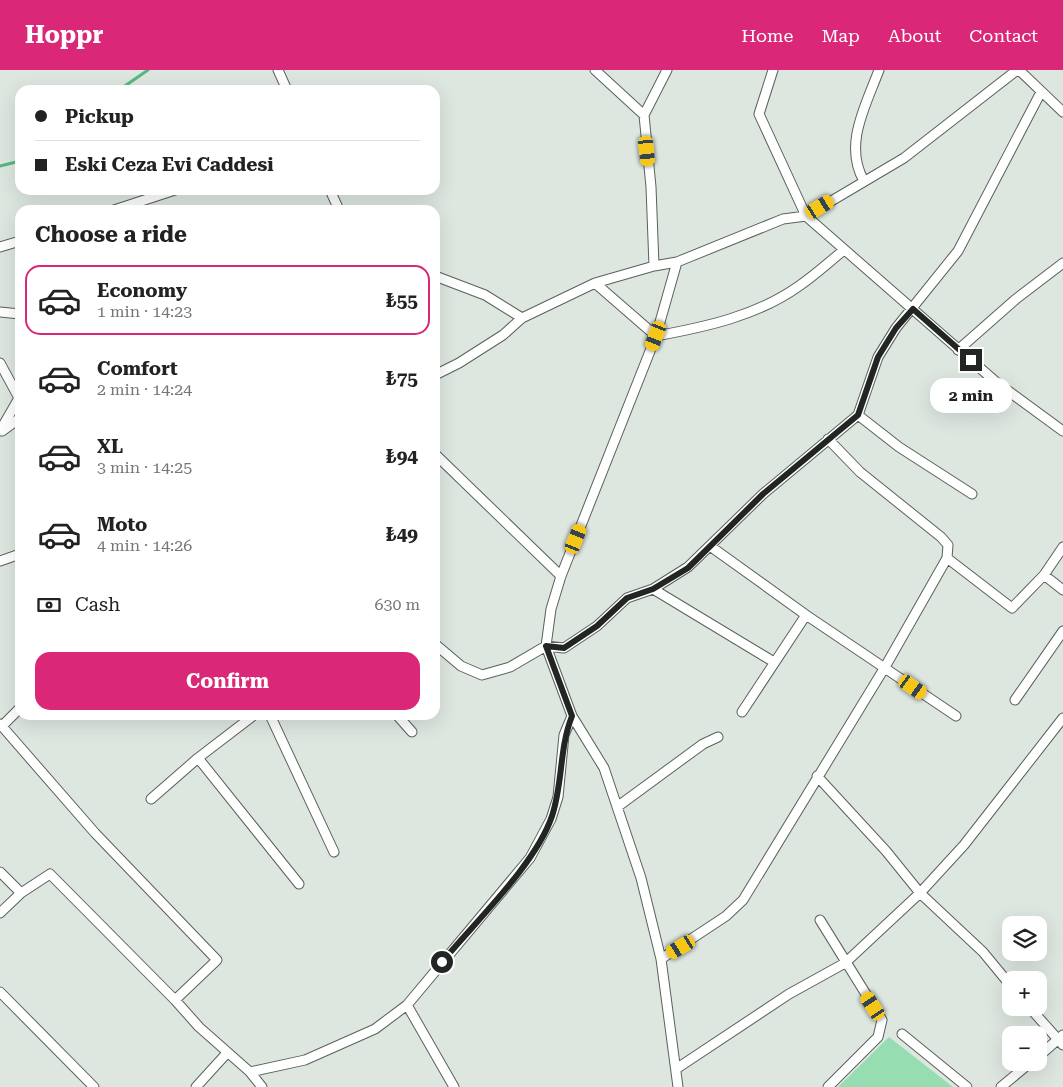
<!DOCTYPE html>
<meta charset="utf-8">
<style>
:root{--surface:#fff;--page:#f2f2f2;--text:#222;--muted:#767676;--line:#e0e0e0;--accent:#db2777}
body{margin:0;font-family:"Roboto Serif",serif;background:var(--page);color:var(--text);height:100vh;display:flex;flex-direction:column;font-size:19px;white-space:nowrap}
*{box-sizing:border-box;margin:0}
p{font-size:16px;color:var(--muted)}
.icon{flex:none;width:28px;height:28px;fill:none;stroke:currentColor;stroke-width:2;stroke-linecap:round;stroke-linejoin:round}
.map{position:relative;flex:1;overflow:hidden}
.sheet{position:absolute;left:15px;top:135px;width:425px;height:515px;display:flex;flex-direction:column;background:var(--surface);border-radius:15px;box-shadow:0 5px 20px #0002}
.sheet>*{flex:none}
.banner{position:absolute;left:15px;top:15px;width:425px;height:110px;border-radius:15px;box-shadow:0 5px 20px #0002;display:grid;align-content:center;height:110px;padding:0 20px;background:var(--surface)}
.controls{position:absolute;left:1002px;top:846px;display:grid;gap:10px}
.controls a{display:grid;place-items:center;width:45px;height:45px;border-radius:10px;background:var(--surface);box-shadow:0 5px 20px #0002;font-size:25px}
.end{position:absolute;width:22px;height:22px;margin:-11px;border:6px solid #222523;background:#fff;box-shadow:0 0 0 2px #fff}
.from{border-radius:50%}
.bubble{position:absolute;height:35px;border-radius:15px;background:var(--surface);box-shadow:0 5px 20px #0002;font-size:16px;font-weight:700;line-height:35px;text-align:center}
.car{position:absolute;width:15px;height:30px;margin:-15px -8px;border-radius:6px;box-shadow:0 0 4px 1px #0007;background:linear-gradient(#f5c518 24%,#345 0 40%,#f5c518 0 76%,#345 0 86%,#f5c518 0)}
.banner b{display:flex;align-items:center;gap:18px;height:48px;font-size:19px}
.banner b+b{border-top:1px solid var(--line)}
.banner i{width:12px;height:12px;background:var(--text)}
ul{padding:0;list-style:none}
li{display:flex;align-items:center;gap:15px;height:70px;margin:0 10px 8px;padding:0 10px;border:2px solid transparent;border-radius:15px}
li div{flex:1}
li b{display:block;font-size:19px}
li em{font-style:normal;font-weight:700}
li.current{border-color:var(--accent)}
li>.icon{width:45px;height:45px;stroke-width:1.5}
h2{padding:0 20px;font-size:22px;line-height:60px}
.pay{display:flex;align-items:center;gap:12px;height:55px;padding:0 20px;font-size:19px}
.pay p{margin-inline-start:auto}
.cta{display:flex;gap:10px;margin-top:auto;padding:10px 20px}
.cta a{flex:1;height:58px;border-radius:15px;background:var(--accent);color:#fff;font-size:20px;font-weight:700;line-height:58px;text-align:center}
header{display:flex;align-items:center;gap:30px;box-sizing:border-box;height:70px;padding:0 25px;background:var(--accent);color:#fff}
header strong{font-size:24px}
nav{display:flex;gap:28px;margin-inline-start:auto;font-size:18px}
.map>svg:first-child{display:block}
.green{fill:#96deb1}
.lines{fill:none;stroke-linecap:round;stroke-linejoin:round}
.stream{stroke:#57b780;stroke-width:3}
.street-casing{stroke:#59615b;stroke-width:11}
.street{stroke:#fff;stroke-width:9}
.route{stroke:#222523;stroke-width:6}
</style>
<header>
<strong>Hoppr</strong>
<nav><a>Home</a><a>Map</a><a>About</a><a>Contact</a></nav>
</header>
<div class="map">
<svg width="1063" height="1017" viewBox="0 0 1063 1017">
<rect width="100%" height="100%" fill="#dde7e0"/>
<!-- green -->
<path class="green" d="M889 967 953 1017H838Z"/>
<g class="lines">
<!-- stream -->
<path class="stream" d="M119 20 148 0
M0 96 20 91"/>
<defs>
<path id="street" d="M278 0 287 20
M595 0 644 45
M773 0 759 44 806 146 996 312 1063 361
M1019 0 1063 42
M864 111C843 75 866 35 879 0
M330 120 339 140
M114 140 175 120
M0 177 20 171
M677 192 656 266 561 506 551 539 546 576 572 646 604 698 641 808 661 889 678 1017
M654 196 651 117 644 45 667 0
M435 206 485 225 522 248
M595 213 656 266C705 257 757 246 799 216 815 205 829 192 844 180
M0 242 20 244
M958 280 1016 229 1063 193
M0 293 19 328 0 361
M435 305 459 293 503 265 522 248 595 213 654 196 677 192 783 149 806 146 904 88 1017 0
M858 345 899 377 972 424
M2 361 20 348
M435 384 561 506
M710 476 806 545 956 646
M947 488 1012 538 1044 505 1063 477
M0 491 20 484
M1044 505 1063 520
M653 519 774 592
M435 574 461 596 482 605 510 597 546 576 564 578 597 556 627 528 653 519 688 497 763 424 858 345 878 287 896 258 958 181 1041 22
M1015 630 1063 561
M742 642 806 545
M270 645 334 782
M397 645 412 662
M0 654 95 763 217 890 175 930
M2 656 20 638
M198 688 299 814
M817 706 886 781 920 823 983 882 1011 916
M151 729 198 688 254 645
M617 737 703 674 718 667
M0 802 21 823
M0 843 21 823 50 804 175 930 199 957 250 1002 305 990 375 959 407 935 530 788 551 749 558 727 564 665 572 646
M820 850 882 950 878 967 828 1017
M661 889 726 846 743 830 885 597 947 488 948 475 941 467 860 402 828 369
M0 922 94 1017
M407 935 454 1017
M1030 938 1063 975
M902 964 967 1017
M1039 986 1063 965
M676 999 789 924 845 893 920 823 964 775 1063 648
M250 1002 262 1017
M196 1017 227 983
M1001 1017 1031 992"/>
</defs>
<!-- street casing -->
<use href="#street" class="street-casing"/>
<!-- street -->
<use href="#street" class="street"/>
</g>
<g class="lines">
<!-- route -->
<path class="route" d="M442 892C475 852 536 794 552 746 563 713 559 679 572 646L546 576 564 578 597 556 627 528 653 519 688 498 763 424 858 345 878 287 896 258 913 239 971 290"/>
</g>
</svg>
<div class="controls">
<a><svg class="icon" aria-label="layers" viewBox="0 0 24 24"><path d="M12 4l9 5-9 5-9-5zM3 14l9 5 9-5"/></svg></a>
<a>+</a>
<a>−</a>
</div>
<i class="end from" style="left:442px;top:892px"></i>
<i class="end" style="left:971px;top:290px"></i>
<div class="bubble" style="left:930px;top:308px;width:82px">2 min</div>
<i class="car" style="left:647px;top:81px;rotate:174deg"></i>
<i class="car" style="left:820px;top:137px;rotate:59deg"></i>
<i class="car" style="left:656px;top:266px;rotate:201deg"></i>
<i class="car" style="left:576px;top:469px;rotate:22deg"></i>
<i class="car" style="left:913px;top:617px;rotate:125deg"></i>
<i class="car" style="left:681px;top:877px;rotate:239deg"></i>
<i class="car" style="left:873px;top:936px;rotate:327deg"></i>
<div class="banner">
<b><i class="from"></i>Pickup</b>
<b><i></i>Eski Ceza Evi Caddesi</b>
</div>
<section class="sheet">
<h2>Choose a ride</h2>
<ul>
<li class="current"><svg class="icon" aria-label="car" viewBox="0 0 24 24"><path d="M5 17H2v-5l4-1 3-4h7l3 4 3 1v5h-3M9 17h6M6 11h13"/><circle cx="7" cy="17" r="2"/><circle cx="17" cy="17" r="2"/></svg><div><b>Economy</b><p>1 min · 14:23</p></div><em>₺55</em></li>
<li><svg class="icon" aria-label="car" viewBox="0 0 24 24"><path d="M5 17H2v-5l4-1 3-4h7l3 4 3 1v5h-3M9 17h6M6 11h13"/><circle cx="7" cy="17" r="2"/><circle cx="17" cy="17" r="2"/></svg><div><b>Comfort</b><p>2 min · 14:24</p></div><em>₺75</em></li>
<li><svg class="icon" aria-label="car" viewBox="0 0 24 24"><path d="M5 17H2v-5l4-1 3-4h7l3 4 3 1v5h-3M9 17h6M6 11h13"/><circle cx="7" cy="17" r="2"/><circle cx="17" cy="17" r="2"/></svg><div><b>XL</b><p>3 min · 14:25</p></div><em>₺94</em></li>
<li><svg class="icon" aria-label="car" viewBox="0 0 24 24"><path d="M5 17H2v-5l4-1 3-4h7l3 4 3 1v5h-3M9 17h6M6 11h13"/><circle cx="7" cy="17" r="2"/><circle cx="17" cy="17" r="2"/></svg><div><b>Moto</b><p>4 min · 14:26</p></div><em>₺49</em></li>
</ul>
<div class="pay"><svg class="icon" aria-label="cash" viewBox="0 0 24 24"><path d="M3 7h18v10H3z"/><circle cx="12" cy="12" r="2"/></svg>Cash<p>630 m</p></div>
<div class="cta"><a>Confirm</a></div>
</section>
</div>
